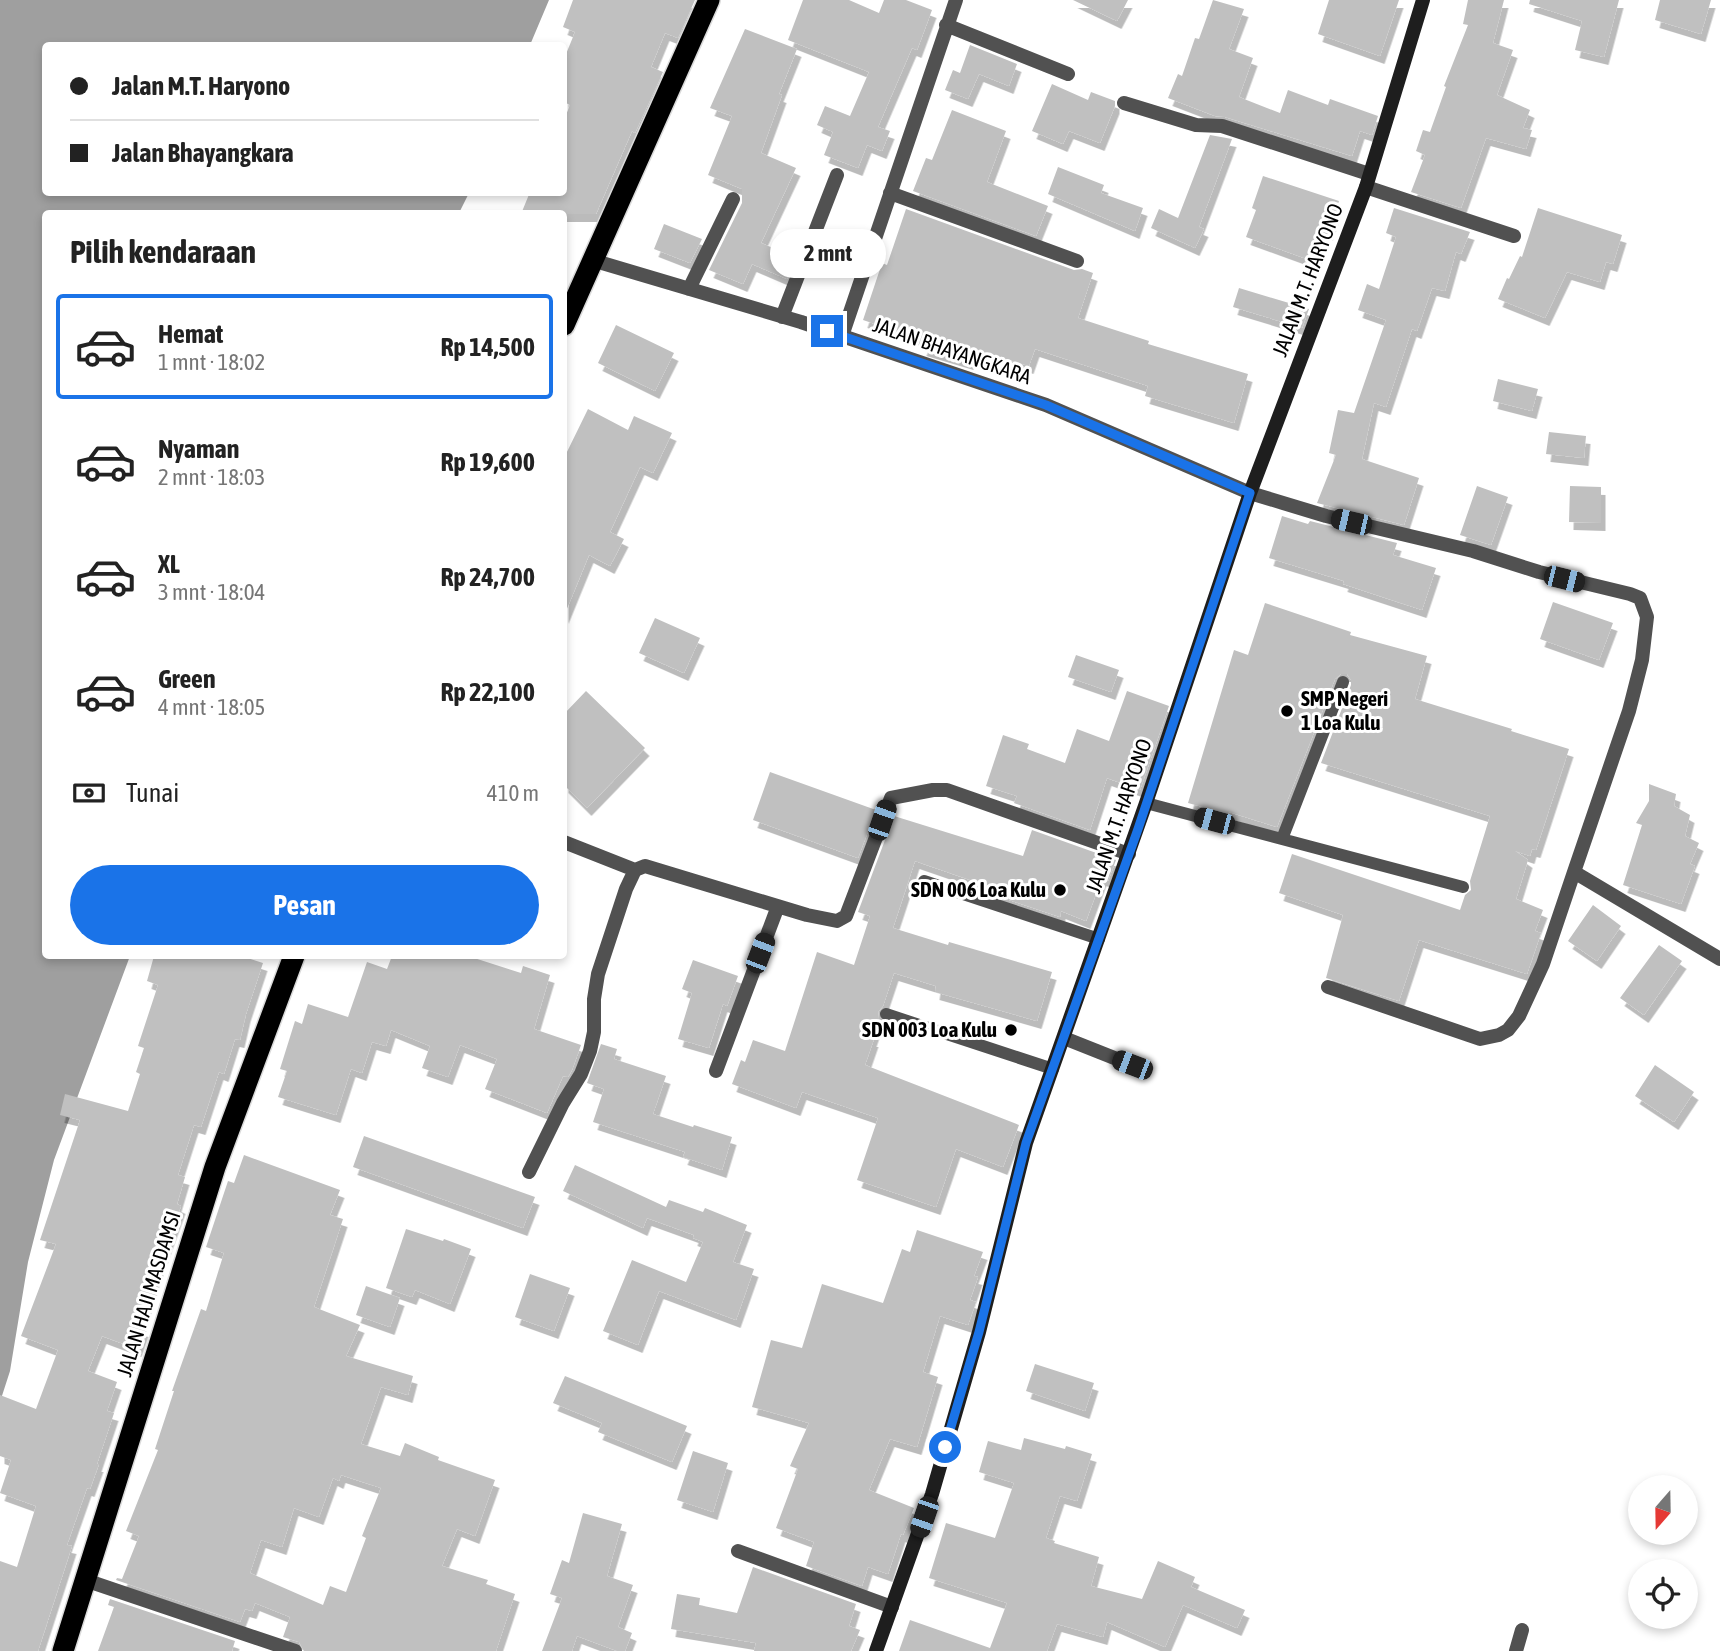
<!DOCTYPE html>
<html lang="id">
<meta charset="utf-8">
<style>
:root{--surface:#fff;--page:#f6f6f6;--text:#222;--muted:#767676;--line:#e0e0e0;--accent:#1a73e8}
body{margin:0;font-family:"Asap Condensed",sans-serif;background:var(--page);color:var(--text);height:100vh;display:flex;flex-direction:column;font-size:26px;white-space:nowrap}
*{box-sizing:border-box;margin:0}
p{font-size:23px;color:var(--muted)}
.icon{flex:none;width:38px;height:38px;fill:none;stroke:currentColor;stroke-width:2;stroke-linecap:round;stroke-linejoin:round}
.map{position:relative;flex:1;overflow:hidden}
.drawer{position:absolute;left:42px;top:210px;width:525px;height:749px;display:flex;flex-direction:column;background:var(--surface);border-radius:7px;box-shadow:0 4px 10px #0003}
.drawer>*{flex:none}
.top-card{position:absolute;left:42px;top:42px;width:525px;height:154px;border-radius:7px;box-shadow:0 4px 10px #0003;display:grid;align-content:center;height:154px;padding:0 28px;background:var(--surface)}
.needle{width:46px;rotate:200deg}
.tools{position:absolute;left:1628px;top:1475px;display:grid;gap:14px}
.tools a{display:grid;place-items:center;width:70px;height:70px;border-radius:50%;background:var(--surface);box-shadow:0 4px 10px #0003;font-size:35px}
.end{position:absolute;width:32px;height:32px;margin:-16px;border:9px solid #1a73e8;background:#fff;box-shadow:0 0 0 4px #fff}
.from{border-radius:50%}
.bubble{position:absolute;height:49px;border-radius:24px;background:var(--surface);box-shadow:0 4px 10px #0003;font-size:23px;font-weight:700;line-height:49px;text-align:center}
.car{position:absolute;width:21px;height:42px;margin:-21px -10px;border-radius:9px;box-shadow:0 0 5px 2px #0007;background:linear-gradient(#222 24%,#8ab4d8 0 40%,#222 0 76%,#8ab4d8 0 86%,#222 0)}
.top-card b{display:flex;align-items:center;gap:24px;height:66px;font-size:26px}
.top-card b+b{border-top:2px solid var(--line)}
.top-card i{width:18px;height:18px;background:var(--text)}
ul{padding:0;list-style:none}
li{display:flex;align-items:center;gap:21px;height:105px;margin:0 14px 10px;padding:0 14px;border:4px solid transparent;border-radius:7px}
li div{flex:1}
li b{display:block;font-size:26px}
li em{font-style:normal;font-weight:700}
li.selected{border-color:var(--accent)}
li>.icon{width:63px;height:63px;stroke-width:1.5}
h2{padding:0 28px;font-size:32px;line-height:84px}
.pay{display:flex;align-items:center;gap:18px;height:77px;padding:0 28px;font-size:26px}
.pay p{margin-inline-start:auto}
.button{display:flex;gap:14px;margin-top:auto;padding:14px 28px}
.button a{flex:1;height:80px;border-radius:42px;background:var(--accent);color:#fff;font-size:28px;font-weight:700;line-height:80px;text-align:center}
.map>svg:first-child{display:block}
.water{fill:#9f9f9f}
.building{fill:#c0c0c0;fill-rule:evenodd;filter:url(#shadow)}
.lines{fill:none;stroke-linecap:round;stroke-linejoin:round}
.highway-casing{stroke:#dbdbdb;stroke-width:24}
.lane{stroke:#515151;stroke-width:12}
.street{stroke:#515151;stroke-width:14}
.secondary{stroke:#1e1e1e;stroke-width:14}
.highway{stroke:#000;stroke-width:21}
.route{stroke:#1a73e8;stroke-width:9}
.poi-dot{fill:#000;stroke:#fff;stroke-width:2.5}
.labels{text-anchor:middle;stroke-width:6;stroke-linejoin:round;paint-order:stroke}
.street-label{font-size:21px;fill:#000;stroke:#fff}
.poi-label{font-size:21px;font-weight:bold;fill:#000;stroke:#fff;text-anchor:end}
</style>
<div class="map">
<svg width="1720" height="1651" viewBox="0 0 1720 1651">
<defs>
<filter id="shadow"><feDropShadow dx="4.5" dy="8" stdDeviation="0" flood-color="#0004"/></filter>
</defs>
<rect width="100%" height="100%" fill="#fff"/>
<!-- water -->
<path class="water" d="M0 0H549L530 45 46 46V192L469 193 459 213 46 214V956H130L54 1160 28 1262 10 1371 0 1402Z"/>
<!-- building -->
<path class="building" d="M573 0H695L678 38 665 33 651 67 663 72 635 133 632 131 596 214H521L530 192H564V120L570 105 564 102V59L575 32 563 27Z
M803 0H849L879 13 884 0H906L932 10 917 50 912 48 878 127 890 131 882 151 867 145 858 168 824 155 833 132 817 125 825 106 850 116 869 72 788 40Z
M1073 0H1128L1117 21Z
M1213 0 1244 9 1229 49 1253 58 1239 97 1280 113 1288 90 1328 105 1330 99 1378 116 1372 135 1360 131 1352 156 1225 117 1215 116 1168 98 1178 74 1182 76 1195 38 1199 39Z
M1329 0H1399L1380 56 1318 34Z
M1468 0H1504L1493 43 1513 50 1497 95 1530 110 1523 128 1532 130 1526 149 1486 138 1461 208 1411 192 1425 155 1416 151 1423 130 1430 132 1446 87 1444 86 1468 25 1463 24Z
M1530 0H1619L1604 57 1575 50 1582 21 1529 4Z
M1660 0H1711L1701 34 1655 20Z
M745 29 797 49 779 94 782 95 761 153 796 168 761 243 795 257 787 279 752 264 743 284 709 270 742 203V189L708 175 732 116 710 108Z
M970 45 1017 64 1009 86 979 74 968 99 945 90 953 70 960 73Z
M1052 84 1088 100 1091 92 1115 101V106L1100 143 1069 131 1063 144 1032 131Z
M952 110 1006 131 987 182 1048 206 1036 236 913 191 926 158 932 160Z
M1210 135 1232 139 1199 227 1204 229 1195 248 1151 228 1159 209 1178 218Z
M1058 167 1104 185 1101 193 1143 208 1135 231 1048 194Z
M1263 176 1339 201 1328 233 1325 232 1315 262 1246 237 1256 210 1252 208Z
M1394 208 1470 232 1461 254 1456 252 1445 291 1432 288 1417 331 1412 329 1386 407 1374 403 1362 459 1419 478 1404 525 1317 503 1336 455 1329 453 1338 410 1354 413 1386 320 1358 310 1367 284 1379 289 1396 237 1386 233Z
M1538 208 1622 235 1613 264 1606 262 1600 282 1567 272 1545 318 1498 299 1507 278 1509 279 1520 256 1522 257Z
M906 209 1074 270 1082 269 1093 273 1078 318 1149 341 1148 344 1248 374 1234 423 1145 396 1148 386 1035 349 1029 366 973 349 969 362 922 348 925 341 863 320 882 263 887 265Z
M664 224 702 239 690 263 654 249Z
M1239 288 1309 309 1302 328 1233 307Z
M616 325 674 353 655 391 598 363Z
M1498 379 1538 389 1532 411 1493 401Z
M588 409 628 430 634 416 672 433 653 473 640 467 610 532 624 539 610 566 589 555 564 616V458Z
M1549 432 1586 436 1584 458 1546 454Z
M1477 486 1508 497 1491 545 1460 535Z
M1570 486 1601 487V523L1569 522Z
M1282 516 1308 524 1310 521 1397 543 1393 555 1436 568 1422 610 1343 584 1344 581 1269 558Z
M1553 602 1613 623 1599 660 1540 639Z
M1265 603 1351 632 1350 635 1427 656 1415 699 1512 729 1511 731 1569 749 1536 850 1532 849 1530 856 1515 851 1528 860 1516 899 1543 910 1535 931 1541 933 1527 974 1419 940 1399 1001 1326 978 1343 915 1279 893 1292 854 1460 910 1465 895 1471 890 1470 881 1490 816 1321 763 1351 685V680L1347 674H1341L1335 679 1277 827 1229 812 1228 814 1188 803 1234 650 1248 655Z
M655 618 700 638 684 673 639 653Z
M1076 655 1119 670 1111 692 1068 677Z
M586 691 645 748 587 808 564 785V714Z
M1127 691 1169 706 1140 790 1107 778 1090 830 1014 803 1017 796 986 786 1003 735 1029 744 1027 749 1065 763 1077 729 1109 741Z
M770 772 876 810 858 858 753 820Z
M1649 784 1676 794 1674 806 1690 815 1685 836 1699 843 1690 864 1695 866 1681 904 1623 885 1642 825 1636 823 1649 801Z
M894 816 1023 856 1032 830 1116 860 1108 881 1102 878 1086 921 1061 911 1060 917 970 887 973 881 915 861 893 928 948 945 949 942 1052 972 1037 1021 935 992 936 986 894 973 883 1006 878 1012 879 1019 872 1039H874L865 1065 1019 1125 1003 1167 956 1149 936 1207 857 1180 878 1118 802 1092 796 1108 732 1084 741 1060 745 1062 753 1040 785 1051 817 952 854 965 870 916 858 912Z
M1593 905 1621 926 1597 961 1568 941Z
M1659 945 1682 961 1644 1015 1620 998Z
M154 956H241L263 963 246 1014 240 1040 235 1039 224 1074 219 1072 201 1127 194 1125 178 1175 185 1177 177 1204 181 1206 155 1278 140 1328 144 1329 137 1349 102 1336 88 1371 117 1382 107 1411 114 1413 97 1464H99L90 1489 87 1488 67 1545 72 1546 38 1651H0V1561L17 1567 36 1506 0 1493 11 1460 0 1456V1395L36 1409 58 1350 21 1336 56 1244 40 1240 80 1120 60 1115 65 1094 128 1111 140 1074 136 1072 144 1048 138 1046 158 985 147 981Z
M392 956H468L521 973 523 966 550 975 534 1029 581 1045 572 1070 568 1077 563 1076 547 1113 485 1089 497 1059 460 1045 448 1077 422 1068 430 1046 391 1030 386 1046 372 1042 362 1073 351 1069 336 1115 278 1097 287 1071 280 1069 295 1021 302 1024 308 1004 348 1017 367 962 387 969Z
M693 960 738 976 727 1006 723 1004 709 1048 678 1039 692 993 682 989Z
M601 1044 617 1049 614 1059 666 1076 653 1114 693 1127 694 1125 732 1137 722 1170 683 1157 685 1152 593 1122 604 1089 587 1083Z
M1655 1065 1694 1092 1674 1122 1635 1096Z
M364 1136 535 1197 523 1228 353 1167Z
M244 1155 340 1190 330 1215 343 1219 314 1307 360 1325 346 1356 413 1376 408 1395 381 1387 361 1444 400 1456 405 1443 439 1457 438 1460 495 1480 475 1536 457 1529 442 1566 488 1580 486 1584 515 1594 496 1651H304L299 1642 283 1637 290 1617 255 1603 252 1611 245 1609 240 1622 116 1580 117 1578 122 1579 139 1536 126 1531 158 1450 155 1449 174 1391H172L201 1309 206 1311 224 1253 206 1247 228 1181 234 1183ZM341 1475 381 1488 362 1536 366 1538 346 1592 330 1586 323 1605 250 1573 261 1540 282 1547 294 1508 319 1517 333 1478 339 1481Z
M575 1165 666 1207 669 1200 703 1212 705 1208 747 1225 733 1262 754 1269 736 1320 659 1291 638 1345 603 1331 632 1260 686 1282 703 1242 693 1238 694 1235 647 1218 643 1228 563 1191Z
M406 1229 443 1241 444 1239 471 1249 450 1304 415 1290 412 1297 386 1288Z
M917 1230 983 1252 974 1276 978 1277 970 1300 976 1302 968 1325 940 1316 923 1372 938 1377 917 1447 890 1439 869 1490 914 1508 903 1535 901 1534 888 1574 868 1567 862 1586 806 1566 814 1542 776 1528 798 1469 790 1466 809 1423 752 1407 771 1340 802 1348 822 1284 883 1303 902 1249 910 1252Z
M530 1274 570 1288 554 1331 515 1317Z
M366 1286 400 1298 390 1327 356 1315Z
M1035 1364 1094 1383 1085 1411 1026 1391Z
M565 1376 687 1426 672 1462 598 1432 602 1423 553 1403Z
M1024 1438 1065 1449 1066 1446 1092 1454 1077 1501 1060 1496 1046 1538 1055 1541 1054 1543 1099 1557 1091 1586 1142 1599 1158 1561 1195 1577 1191 1587 1245 1610 1237 1628 1183 1605 1165 1647 1107 1622 1103 1637 1057 1624 1047 1651H899L910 1620 990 1648 1007 1603 929 1578 946 1523 995 1538 1014 1483 979 1472 988 1441 1021 1450Z
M693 1451 728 1463 713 1512 677 1500Z
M583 1513 622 1524 607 1576 633 1585 618 1627 632 1633 625 1651H617L577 1636 572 1651H542L562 1598 550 1594 562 1560 569 1563Z
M753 1567 856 1604 849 1626 860 1630 851 1651H754L756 1643 671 1629 677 1594 700 1598 699 1605 737 1613Z
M110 1599 235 1641 232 1651H98L114 1607 108 1605Z"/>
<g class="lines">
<defs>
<path id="highway" d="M564 325 709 0
M63 1651 215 1167 294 956"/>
</defs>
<!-- highway casing -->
<use href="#highway" class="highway-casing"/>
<!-- lane -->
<path class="lane" d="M1146 803 1463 887
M1282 839 1343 682
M924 881 1099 939
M886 1014 1053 1069"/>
<!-- street -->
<path class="street" d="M946 25 1068 74
M1124 103 1196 125 1222 126 1369 174
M1366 187 1514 236
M890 193 1077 261
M592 260 801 322 1046 405 1250 493 1326 516 1473 551 1539 572 1630 594 1640 598 1647 617 1642 660 1629 711 1574 872 1720 959
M689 289 733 199
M782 317 837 175
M842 336 956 0
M564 842 635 870
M1328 987 1480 1039 1499 1035 1508 1030 1519 1016 1543 964 1574 872
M1064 1038 1132 1065
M716 1071 778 906
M529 1172 563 1103 581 1074 590 1051 594 1032V999L598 974 626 889 635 870 645 866 807 915 837 921 846 916 891 798 933 790H947L1129 854
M738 1551 892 1607
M85 1580 295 1651
M1516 1651 1522 1630"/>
<!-- secondary -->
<path class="secondary" d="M876 1651 932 1494 979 1332 1026 1143 1146 803 1250 493 1366 187 1423 0"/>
<!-- highway -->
<use href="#highway" class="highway"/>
</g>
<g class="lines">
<!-- route -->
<path class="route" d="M827 331 1046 405 1250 493 1138 829 1026 1143 979 1332 945 1447"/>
</g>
<!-- markers -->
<g class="poi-dot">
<circle cx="1287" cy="711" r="7"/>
<circle cx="1060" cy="890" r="7"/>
<circle cx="1011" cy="1030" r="7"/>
</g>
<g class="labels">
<!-- street labels -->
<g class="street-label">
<text transform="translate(1308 280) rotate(-69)" y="7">JALAN M.T. HARYONO</text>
<text transform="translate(952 351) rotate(19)" y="7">JALAN BHAYANGKARA</text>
<text transform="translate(1119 816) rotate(-71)" y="7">JALAN M.T. HARYONO</text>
<text transform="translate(149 1294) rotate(-73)" y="7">JALAN HAJI MASDAMSI</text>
</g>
<!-- poi labels -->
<g class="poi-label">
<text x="1301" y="706" text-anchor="start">SMP Negeri<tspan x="1301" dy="24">1 Loa Kulu</tspan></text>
<text x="1046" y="897">SDN 006 Loa Kulu</text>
<text x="997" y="1037">SDN 003 Loa Kulu</text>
</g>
</g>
</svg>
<div class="tools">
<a><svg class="needle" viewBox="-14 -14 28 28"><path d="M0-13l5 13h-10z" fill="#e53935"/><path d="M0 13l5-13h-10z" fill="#767676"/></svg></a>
<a><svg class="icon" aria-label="locate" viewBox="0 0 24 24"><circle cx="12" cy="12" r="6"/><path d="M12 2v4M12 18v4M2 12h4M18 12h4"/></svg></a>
</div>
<i class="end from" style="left:945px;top:1447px"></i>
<i class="end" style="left:827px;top:331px"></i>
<div class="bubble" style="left:770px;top:229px;width:116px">2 mnt</div>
<i class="car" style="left:1351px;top:522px;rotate:283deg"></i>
<i class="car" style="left:1564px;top:579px;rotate:104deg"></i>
<i class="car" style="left:882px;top:820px;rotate:19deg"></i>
<i class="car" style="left:1214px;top:821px;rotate:285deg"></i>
<i class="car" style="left:760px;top:953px;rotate:21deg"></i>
<i class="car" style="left:1132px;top:1065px;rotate:291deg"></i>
<i class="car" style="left:924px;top:1517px;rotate:199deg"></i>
<div class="top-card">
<b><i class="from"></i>Jalan M.T. Haryono</b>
<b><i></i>Jalan Bhayangkara</b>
</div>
<section class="drawer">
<h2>Pilih kendaraan</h2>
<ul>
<li class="selected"><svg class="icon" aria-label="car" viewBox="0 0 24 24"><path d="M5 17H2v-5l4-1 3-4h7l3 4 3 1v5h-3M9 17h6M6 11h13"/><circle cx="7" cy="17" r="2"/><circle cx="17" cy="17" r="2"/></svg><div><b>Hemat</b><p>1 mnt · 18:02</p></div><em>Rp 14,500</em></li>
<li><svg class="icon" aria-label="car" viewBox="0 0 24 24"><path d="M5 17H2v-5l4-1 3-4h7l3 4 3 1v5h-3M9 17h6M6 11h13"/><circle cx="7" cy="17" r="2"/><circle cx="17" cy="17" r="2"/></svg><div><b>Nyaman</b><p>2 mnt · 18:03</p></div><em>Rp 19,600</em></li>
<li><svg class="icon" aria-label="car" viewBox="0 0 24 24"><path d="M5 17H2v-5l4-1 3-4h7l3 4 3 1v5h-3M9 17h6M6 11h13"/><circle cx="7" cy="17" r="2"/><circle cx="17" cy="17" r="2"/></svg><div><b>XL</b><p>3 mnt · 18:04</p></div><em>Rp 24,700</em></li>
<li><svg class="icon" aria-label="car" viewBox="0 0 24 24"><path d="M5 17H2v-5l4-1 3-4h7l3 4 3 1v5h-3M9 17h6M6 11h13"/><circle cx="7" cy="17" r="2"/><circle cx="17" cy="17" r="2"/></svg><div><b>Green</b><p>4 mnt · 18:05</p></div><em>Rp 22,100</em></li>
</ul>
<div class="pay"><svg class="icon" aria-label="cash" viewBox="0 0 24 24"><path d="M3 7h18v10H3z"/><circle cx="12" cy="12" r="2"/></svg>Tunai<p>410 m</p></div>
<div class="button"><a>Pesan</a></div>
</section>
</div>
